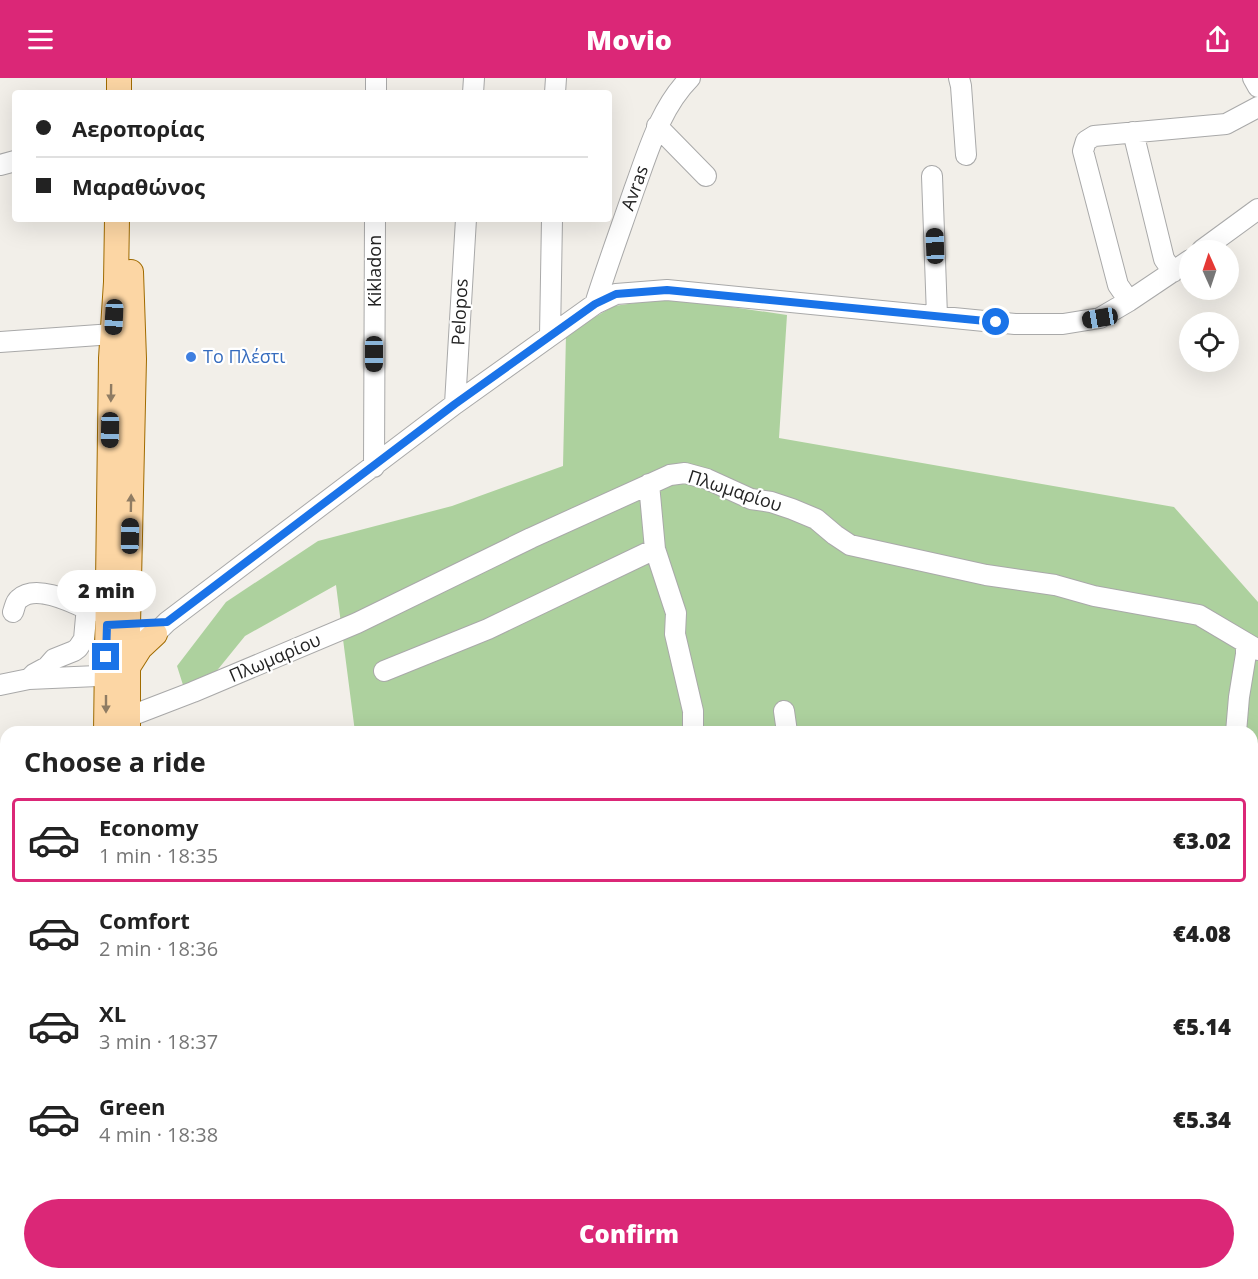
<!DOCTYPE html>
<meta charset="utf-8">
<style>
:root{--surface:#fff;--page:#f2f2f2;--text:#222;--muted:#767676;--line:#e0e0e0;--accent:#db2777}
body{margin:0;font-family:"Open Sans",sans-serif;background:var(--page);color:var(--text);height:100vh;display:flex;flex-direction:column;font-size:22px;white-space:nowrap}
*{box-sizing:border-box;margin:0}
p{font-size:20px;color:var(--muted)}
.icon{flex:none;width:33px;height:33px;fill:none;stroke:currentColor;stroke-width:2;stroke-linecap:round;stroke-linejoin:round}
.map{position:relative;flex:1;overflow:hidden}
.side{position:absolute;left:0px;top:648px;width:1258px;height:554px;display:flex;flex-direction:column;background:var(--surface);border-radius:18px 18px 0 0;box-shadow:0 6px 24px #0002}
.side>*{flex:none}
.top-card{position:absolute;left:12px;top:12px;width:600px;height:132px;border-radius:6px;box-shadow:0 6px 24px #0002;display:grid;align-content:center;height:132px;padding:0 24px;background:var(--surface)}
.needle{width:39px;rotate:357deg}
.fabs{position:absolute;left:1179px;top:162px;display:grid;gap:12px}
.fabs a{display:grid;place-items:center;width:60px;height:60px;border-radius:50%;background:var(--surface);box-shadow:0 6px 24px #0002;font-size:30px}
.end{position:absolute;width:27px;height:27px;margin:-14px;border:8px solid #1a73e8;background:#fff;box-shadow:0 0 0 3px #fff}
.from{border-radius:50%}
.bubble{position:absolute;height:42px;border-radius:21px;background:var(--surface);box-shadow:0 6px 24px #0002;font-size:20px;font-weight:800;line-height:42px;text-align:center}
.car{position:absolute;width:18px;height:36px;margin:-18px -9px;border-radius:8px;box-shadow:0 0 4px 2px #0007;background:linear-gradient(#222 24%,#8ab4d8 0 40%,#222 0 76%,#8ab4d8 0 86%,#222 0)}
.top-card b{display:flex;align-items:center;gap:21px;height:57px;font-size:22px}
.top-card b+b{border-top:2px solid var(--line)}
.top-card i{width:15px;height:15px;background:var(--text)}
ul{padding:0;list-style:none}
li{display:flex;align-items:center;gap:18px;height:84px;margin:0 12px 9px;padding:0 12px;border:3px solid transparent;border-radius:6px}
li div{flex:1}
li b{display:block;font-size:22px}
li em{font-style:normal;font-weight:800}
li.selected{border-color:var(--accent)}
li>.icon{width:54px;height:54px;stroke-width:1.5}
h2{padding:0 24px;font-size:27px;line-height:72px}
.cta{display:flex;gap:12px;margin-top:auto;padding:12px 24px}
.cta a{flex:1;height:69px;border-radius:36px;background:var(--accent);color:#fff;font-size:24px;font-weight:800;line-height:69px;text-align:center}
header{display:flex;justify-content:space-between;align-items:center;height:78px;padding:0 24px;background:var(--accent);color:#fff;font-size:27px;font-weight:800}
.map>svg:first-child{display:block}
.forest{fill:#add19e}
.park{fill:#c8facc}
.pitch{fill:#88e0be}
.lines{fill:none;stroke-linecap:round;stroke-linejoin:round}
.minor-casing{stroke:#a9a9a9;stroke-width:22}
.major-casing{stroke:#a06b00;stroke-width:26}
.minor{stroke:#fff;stroke-width:20}
.major{stroke:#fcd6a4;stroke-width:24}
.oneway{fill:#8f7c63}
.route{stroke:#1a73e8;stroke-width:8}
.shop-dot{fill:#3f7fe0;stroke:#fff;stroke-width:2}
.labels{text-anchor:middle;stroke-width:4.5;stroke-linejoin:round;paint-order:stroke}
.street-label{font-size:18px;fill:#222;stroke:#fff}
.shop-label{font-size:18px;fill:#366cbe;stroke:#fff;text-anchor:start}
</style>
<header><svg class="icon" aria-label="menu" viewBox="0 0 24 24"><path d="M4 6h16M4 12h16M4 18h16"/></svg>Movio<svg class="icon" aria-label="share" viewBox="0 0 24 24"><path d="M12 15V3M7 8l5-5 5 5M5 13v7h14v-7"/></svg></header>
<div class="map">
<svg width="1258" height="1201" viewBox="0 0 1258 1201">
<rect width="100%" height="100%" fill="#f2efe9"/>
<!-- forest -->
<path class="forest" d="M670 220 787 237 779 360 1174 429 1258 524V1201H663L660 1196H1252V654H355L336 507 245 558 215 595 183 607 177 588 226 524 318 463 452 428 563 388 566 256 614 228Z"/>
<!-- park -->
<path class="park" d="M1253 1156 1255 1201H697L696 1196H1252Z"/>
<!-- pitch -->
<path class="pitch" d="M539 1196H625V1201H448Z"/>
<g class="lines">
<defs>
<path id="minor" d="M959 0 961 8 966 77
M1253 0 1258 9
M376 15V0
M473 15 474 0
M555 15 556 0
M657 48 706 98
M1133 54 1164 181 1173 194
M0 87 15 83
M932 98 937 238
M1202 172 1258 131
M1129 223 1118 207 1083 73 1086 63 1094 58 1226 46 1258 29
M595 226C607 188 621 150 634 112 648 74 660 30 690 0
M550 258 552 141
M0 264 113 256
M455 326 466 141
M374 389 375 141
M649 406 655 471 676 535 675 556 693 633V654
M13 534C15 529 15 524 19 521 36 505 74 525 91 533
M142 558 155 556 167 544 455 326 595 226 616 216 667 212 1015 246H1063L1100 240 1129 223 1190 182
M384 593 488 551 655 471
M29 601 34 596 47 589 54 581 74 573 78 570 84 561 86 539 91 533 100 529 107 519
M0 607 29 601 120 597
M784 633 787 654
M128 639 193 614 357 545 531 460 670 397 685 395 707 401 751 421 771 424 792 431 816 441 835 457 850 467 986 497 1055 507 1094 518 1199 537 1258 572
M1236 654 1239 619 1246 576V566
M0 789H6
M0 841H6
M0 1040H6
M250 1196 256 1201"/>
<path id="major" d="M119 15V0
M128 589 140 570 155 556
M106 654 111 280 116 204 117 141
M128 654V547L134 281 131 194
M125 1201V1196"/>
</defs>
<!-- minor casing -->
<use href="#minor" class="minor-casing"/>
<!-- major casing -->
<use href="#major" class="major-casing"/>
<!-- minor -->
<use href="#minor" class="minor"/>
<!-- major -->
<use href="#major" class="major"/>
</g>
<!-- one-way arrows -->
<defs><path id="oneway-solid" d="M-6-.8H1V-3.2L6.5 0L1 3.2V.8H-6Z" transform="scale(1.5)"/></defs>
<g class="oneway">
<use href="#oneway-solid" transform="translate(111 315) rotate(91)"/>
<use href="#oneway-solid" transform="translate(131 425) rotate(-89)"/>
<use href="#oneway-solid" transform="translate(106 626) rotate(90)"/>
</g>
<g class="lines">
<!-- route -->
<path class="route" d="M106 579 107 547 167 544 455 326 595 226 616 216 667 212 996 244"/>
</g>
<!-- markers -->
<circle class="shop-dot" cx="191" cy="279" r="6"/>
<g class="labels">
<!-- street labels -->
<g class="street-label">
<text transform="translate(635 110) rotate(-70)" y="6">Avras</text>
<text transform="translate(375 193) rotate(-90)" y="6">Kikladon</text>
<text transform="translate(460 234) rotate(-87)" y="6">Pelopos</text>
<text transform="translate(735 413) rotate(18)" y="6">Πλωμαρίου</text>
<text transform="translate(275 580) rotate(-23)" y="6">Πλωμαρίου</text>
</g>
<!-- shop labels -->
<g class="shop-label">
<text x="203" y="285">Το Πλέστι</text>
</g>
</g>
</svg>
<div class="fabs">
<a><svg class="needle" viewBox="-14 -14 28 28"><path d="M0-13l5 13h-10z" fill="#e53935"/><path d="M0 13l5-13h-10z" fill="#767676"/></svg></a>
<a><svg class="icon" aria-label="locate" viewBox="0 0 24 24"><circle cx="12" cy="12" r="6"/><path d="M12 2v4M12 18v4M2 12h4M18 12h4"/></svg></a>
</div>
<i class="end from" style="left:996px;top:244px"></i>
<i class="end" style="left:106px;top:579px"></i>
<div class="bubble" style="left:57px;top:492px;width:99px">2 min</div>
<i class="car" style="left:935px;top:168px;rotate:358deg"></i>
<i class="car" style="left:114px;top:239px;rotate:183deg"></i>
<i class="car" style="left:1100px;top:240px;rotate:261deg"></i>
<i class="car" style="left:374px;top:276px;rotate:180deg"></i>
<i class="car" style="left:110px;top:352px;rotate:181deg"></i>
<i class="car" style="left:130px;top:458px;rotate:1deg"></i>
<div class="top-card">
<b><i class="from"></i>Αεροπορίας</b>
<b><i></i>Μαραθώνος</b>
</div>
<section class="side">
<h2>Choose a ride</h2>
<ul>
<li class="selected"><svg class="icon" aria-label="car" viewBox="0 0 24 24"><path d="M5 17H2v-5l4-1 3-4h7l3 4 3 1v5h-3M9 17h6M6 11h13"/><circle cx="7" cy="17" r="2"/><circle cx="17" cy="17" r="2"/></svg><div><b>Economy</b><p>1 min · 18:35</p></div><em>€3.02</em></li>
<li><svg class="icon" aria-label="car" viewBox="0 0 24 24"><path d="M5 17H2v-5l4-1 3-4h7l3 4 3 1v5h-3M9 17h6M6 11h13"/><circle cx="7" cy="17" r="2"/><circle cx="17" cy="17" r="2"/></svg><div><b>Comfort</b><p>2 min · 18:36</p></div><em>€4.08</em></li>
<li><svg class="icon" aria-label="car" viewBox="0 0 24 24"><path d="M5 17H2v-5l4-1 3-4h7l3 4 3 1v5h-3M9 17h6M6 11h13"/><circle cx="7" cy="17" r="2"/><circle cx="17" cy="17" r="2"/></svg><div><b>XL</b><p>3 min · 18:37</p></div><em>€5.14</em></li>
<li><svg class="icon" aria-label="car" viewBox="0 0 24 24"><path d="M5 17H2v-5l4-1 3-4h7l3 4 3 1v5h-3M9 17h6M6 11h13"/><circle cx="7" cy="17" r="2"/><circle cx="17" cy="17" r="2"/></svg><div><b>Green</b><p>4 min · 18:38</p></div><em>€5.34</em></li>
</ul>
<div class="cta"><a>Confirm</a></div>
</section>
</div>
